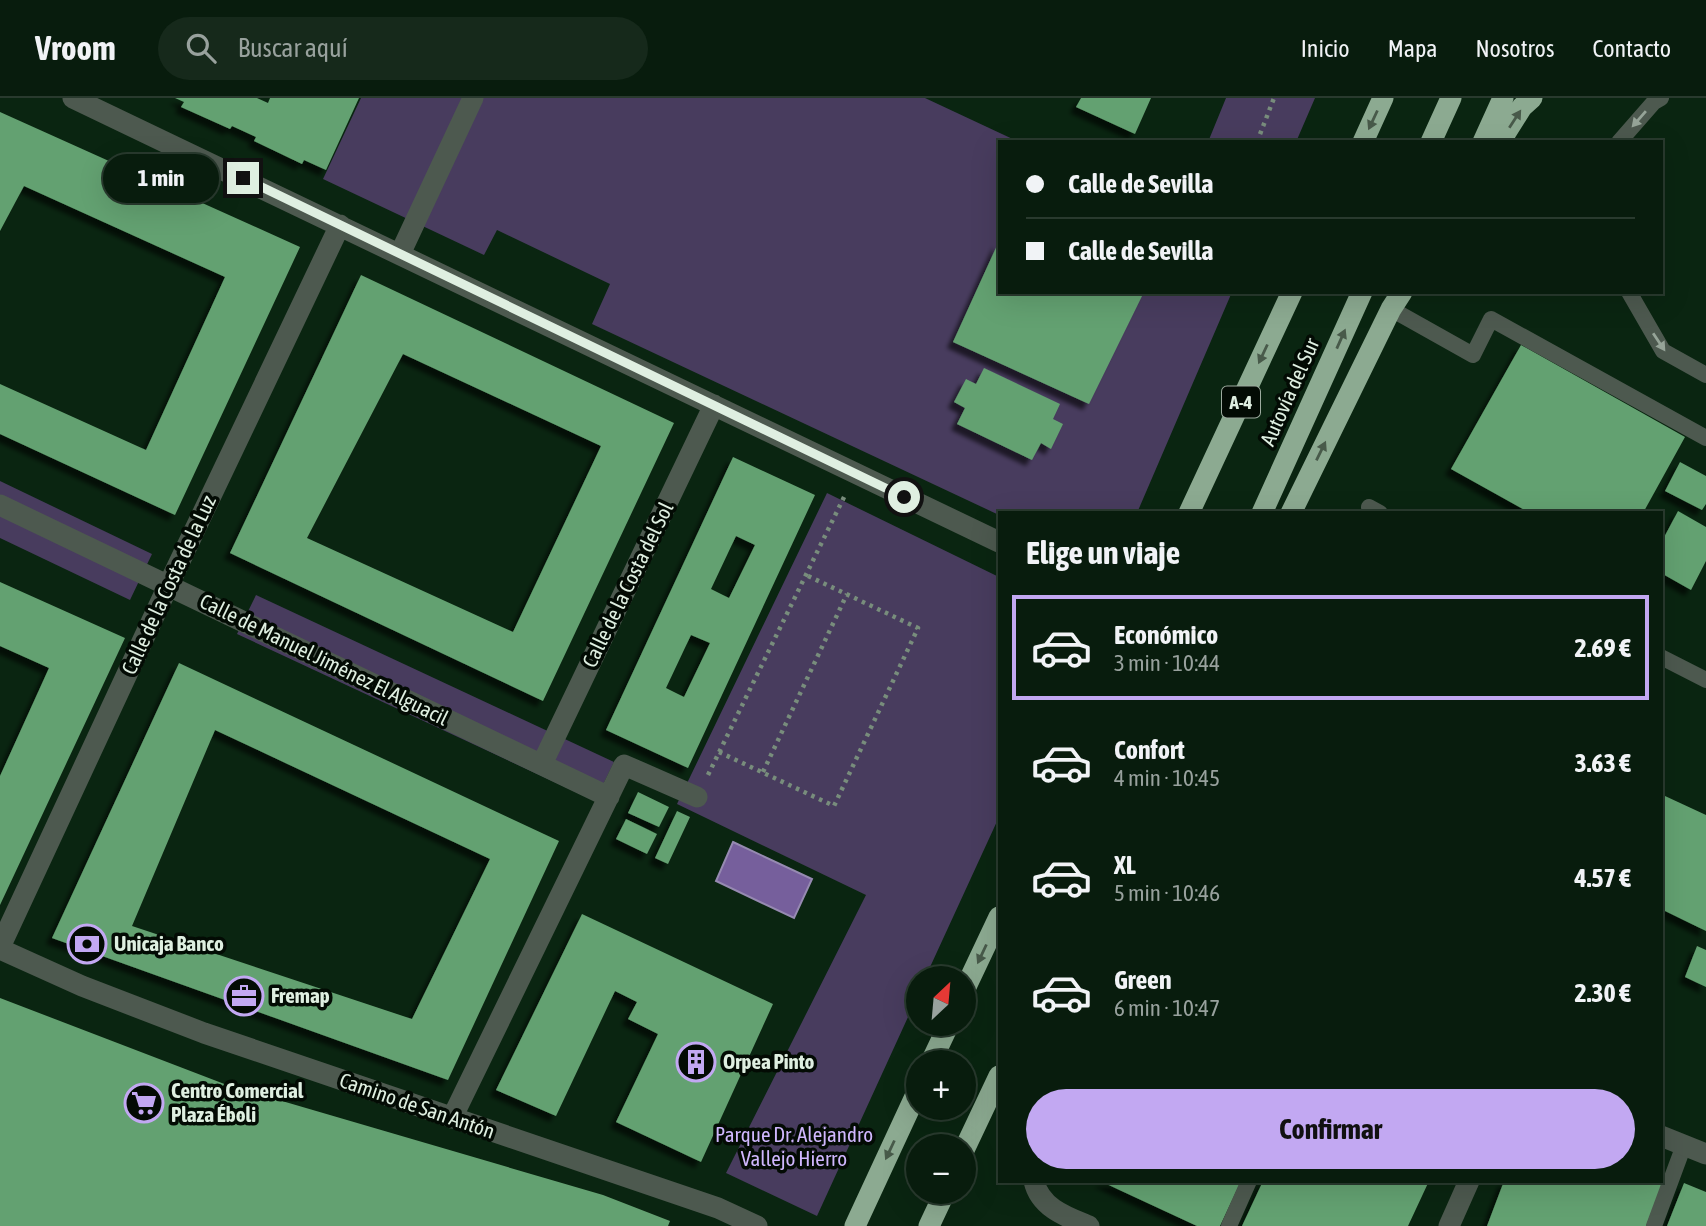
<!DOCTYPE html>
<html lang="es">
<meta charset="utf-8">
<style>
:root{--surface:#081c0d;--page:#16291b;--text:#f1f3f6;--muted:#98a19d;--line:#293a2e;--accent:#c2a8f2}
body{margin:0;font-family:"Asap Condensed",sans-serif;background:var(--page);color:var(--text);height:100vh;display:flex;flex-direction:column;font-size:26px;white-space:nowrap}
*{box-sizing:border-box;margin:0}
p{font-size:23px;color:var(--muted)}
.icon{flex:none;width:38px;height:38px;fill:none;stroke:currentColor;stroke-width:2;stroke-linecap:round;stroke-linejoin:round}
.map{position:relative;flex:1;overflow:hidden}
.sheet{position:absolute;left:998px;top:413px;width:665px;height:672px;display:flex;flex-direction:column;background:var(--surface);border-radius:0px;box-shadow:0 7px 28px #0002,0 0 0 2px var(--line)}
.sheet>*{flex:none}
.guide{position:absolute;left:998px;top:42px;width:665px;height:154px;border-radius:0px;box-shadow:0 7px 28px #0002,0 0 0 2px var(--line);display:grid;align-content:center;height:154px;padding:0 28px;background:var(--surface)}
.needle{width:46px;rotate:26deg}
.controls{position:absolute;left:906px;top:868px;display:grid;gap:14px}
.controls a{display:grid;place-items:center;width:70px;height:70px;border-radius:50%;background:var(--surface);box-shadow:0 7px 28px #0002,0 0 0 2px var(--line);font-size:35px}
.end{position:absolute;width:32px;height:32px;margin:-16px;border:9px solid #dfefe1;background:#111;box-shadow:0 0 0 4px #111}
.from{border-radius:50%}
.bubble{position:absolute;height:49px;border-radius:24px;background:var(--surface);box-shadow:0 7px 28px #0002,0 0 0 2px var(--line);font-size:23px;font-weight:700;line-height:49px;text-align:center}
.guide b{display:flex;align-items:center;gap:24px;height:66px;font-size:26px}
.guide b+b{border-top:2px solid var(--line)}
.guide i{width:18px;height:18px;background:var(--text)}
ul{padding:0;list-style:none}
li{display:flex;align-items:center;gap:21px;height:105px;margin:0 14px 10px;padding:0 14px;border:4px solid transparent;border-radius:0px}
li div{flex:1}
li b{display:block;font-size:26px}
li em{font-style:normal;font-weight:700}
li.selected{border-color:var(--accent)}
li>.icon{width:63px;height:63px;stroke-width:1.5}
h2{padding:0 28px;font-size:32px;line-height:84px}
.button{display:flex;gap:14px;margin-top:auto;padding:14px 28px}
.button a{flex:1;height:80px;border-radius:42px;background:var(--accent);color:#111;font-size:28px;font-weight:700;line-height:80px;text-align:center}
header{display:flex;align-items:center;gap:42px;box-sizing:border-box;height:98px;padding:0 35px;background:var(--surface);border-bottom:2px solid var(--line)}
header strong{font-size:33px}
nav{display:flex;gap:38px;margin-inline-start:auto;font-size:24px}
.search{width:490px;height:63px;background:var(--page);display:flex;align-items:center;gap:18px;box-sizing:border-box;padding:0 24px;border-radius:38px;color:var(--muted);font-size:26px}
.map>svg:first-child{display:block}
.green{fill:#483c5e}
.water{fill:#765f9c;stroke:#968ab1;stroke-width:2}
.building{fill:#64a171;fill-rule:evenodd;filter:url(#shadow)}
.lines{fill:none;stroke-linecap:round;stroke-linejoin:round}
.path{stroke:#788d7c;stroke-width:4.5;stroke-dasharray:3.5 5;stroke-linecap:butt}
.lane{stroke:#4d594f;stroke-width:16}
.street{stroke:#4d594f;stroke-width:21}
.highway{stroke:#8caa91;stroke-width:21}
.oneway{fill:#485a4a}
.oneway2{fill:#96a498}
.route{stroke:#dfefe1;stroke-width:9}
.labels{text-anchor:middle;stroke-width:7;stroke-linejoin:round;paint-order:stroke}
.shield{fill:#030b04;stroke:#9dab9f;stroke-width:2}
.shield-label{font-size:19px;font-weight:bold;fill:#dfefe1}
.street-label{font-size:21px;fill:#dfefe1;stroke:#030b04}
.poi-label{font-size:21px;font-weight:bold;fill:#dfefe1;stroke:#030b04;text-anchor:start}
.park-label{font-size:21px;fill:#d0b7fe;stroke:#030b04}
</style>
<header>
<strong>Vroom</strong>
<div class="search"><svg class="icon" aria-label="search" viewBox="0 0 24 24"><circle cx="10" cy="10" r="6"/><path d="M15 15l6 6"/></svg>Buscar aquí</div>
<nav><a>Inicio</a><a>Mapa</a><a>Nosotros</a><a>Contacto</a></nav>
</header>
<div class="map">
<svg width="1706" height="1128" viewBox="0 0 1706 1128">
<defs>
<filter id="shadow"><feDropShadow dx="-6" dy="6" stdDeviation="2" flood-color="#0009"/></filter>
</defs>
<rect width="100%" height="100%" fill="#0a2511"/>
<!-- green -->
<path class="green" d="M361 0H925L1019 44H999V194H1232L1137 415H999V417L592 226 610 186 497 132 484 157 323 81Z
M1226 0H1315L1296 44H1208Z
M0 383 152 456 130 502 0 440Z
M827 395 999 479V719L925 880H919V895L817 1118 726 1075 866 797 677 706Z
M256 497 614 664 595 703 237 536Z"/>
<!-- water -->
<path class="water" d="M733 744 812 781 794 820 716 783Z"/>
<!-- building -->
<path class="building" d="M175 0H257L268 5 270 0H359L326 72 304 62 302 66 254 43 256 39 232 28 230 31 181 9 184 4Z
M1081 0H1151L1135 36 1076 9Z
M0 14 300 149 175 417 0 336V286L146 352 225 179 24 88 0 133Z
M999 143V194H1144L1089 306 953 244Z
M361 177 674 325 543 603 230 455ZM403 256 601 348 513 534 307 440Z
M1521 247 1685 339 1643 415H1530L1451 371Z
M984 270 1060 306 1053 321 1063 326 1051 351 1041 345 1032 362 957 326 965 310 954 304 966 281 976 286Z
M733 359 815 397 688 670 606 632ZM736 438 755 447 729 500 711 491ZM691 537 710 545 684 599 666 590Z
M1680 364 1706 378V406L1702 412 1665 393Z
M1678 413 1706 429V463L1691 492 1661 475V445Z
M0 484 125 540 0 807V678L49 570 0 548Z
M179 565 559 743 448 982 52 840ZM215 632 490 761 412 921 132 828Z
M638 694 669 709 659 729 628 715Z
M1665 698 1706 717V833L1661 811V707Z
M677 713 690 719 668 766 655 760Z
M626 721 657 736 647 756 616 741Z
M582 816 773 906 701 1064 616 1024 658 936 628 921 637 904 615 893 556 1018 496 992Z
M1697 848 1706 852V889L1685 879Z
M0 900 227 987 603 1097 670 1123 668 1128H0Z
M1661 1075 1666 1077 1646 1128H1487L1504 1083H1661Z
M1100 1083H1241L1220 1128H1197Z
M1263 1083H1429L1408 1128H1242Z
M1684 1085 1706 1094V1128H1667Z"/>
<g class="lines">
<!-- path -->
<path class="path" d="M1257 44 1274 0
M719 654 834 708 918 530 806 477
M763 674 847 496
M708 677 846 395"/>
<!-- lane -->
<path class="lane" d="M1619 44 1654 4 1661 0
M1629 194 1663 253 1706 277
M1391 211 1473 257 1491 221 1706 340
M1369 409 1380 415
M1661 559 1706 582
M1229 1128 1249 1083
M1654 1128 1684 1047"/>
<!-- street -->
<path class="street" d="M73 0 999 444
M400 156 473 0
M0 407 609 699
M542 666 714 307
M0 849 168 488 340 127
M0 851 82 888 204 935 718 1110 757 1128
M452 1020 624 667 697 699
M1661 1038 1706 1056
M1034 1083C1040 1110 1067 1119 1089 1128
M1449 1128 1469 1083"/>
<!-- highway -->
<path class="highway" d="M1363 44 1383 0
M1431 44 1451 0
M1483 44 1503 0
M1500 44 1522 9 1532 0
M1189 415 1292 194
M1262 415 1362 194
M1291 415 1391 211 1402 194
M964 893 999 819
M931 964 949 926
M964 1052 999 978
M855 1128 919 990
M929 1128 945 1094"/>
</g>
<!-- one-way arrows -->
<defs><path id="oneway-solid" d="M-6-.8H1V-3.2L6.5 0L1 3.2V.8H-6Z" transform="scale(1.75)"/></defs>
<g class="oneway">
<use href="#oneway-solid" transform="translate(1515 21) rotate(-57)"/>
<use href="#oneway-solid" transform="translate(1373 22) rotate(115)"/>
<use href="#oneway-solid" transform="translate(1341 241) rotate(-66)"/>
<use href="#oneway-solid" transform="translate(1263 256) rotate(115)"/>
<use href="#oneway-solid" transform="translate(1321 353) rotate(-64)"/>
<use href="#oneway-solid" transform="translate(982 856) rotate(115)"/>
<use href="#oneway-solid" transform="translate(890 1052) rotate(115)"/>
</g>
<g class="oneway2">
<use href="#oneway-solid" transform="translate(1639 21) rotate(131)"/>
<use href="#oneway-solid" transform="translate(1659 244) rotate(56)"/>
</g>
<g class="lines">
<!-- route -->
<path class="route" d="M243 80 904 399"/>
</g>
<!-- icons -->
<defs>
<symbol id="bank-ring" viewBox="-11 -11 22 22"><circle r="9.5" fill="#030b04" stroke="#c2a8f2" stroke-width="1.5"/><path d="M-6-4H6V4H-6ZM0-2.3a2.3 2.3 0 1 0 0 4.6a2.3 2.3 0 1 0 0-4.6Z" fill="#c2a8f2"/></symbol>
<symbol id="office-ring" viewBox="-11 -11 22 22"><circle r="9.5" fill="#030b04" stroke="#c2a8f2" stroke-width="1.5"/><path d="M-6-3h4V-5.5h4V-3h4V5H-6ZM-1-4.5V-3h2v-1.5ZM-6 0V1H6V0Z" fill="#c2a8f2"/></symbol>
<symbol id="building-ring" viewBox="-11 -11 22 22"><circle r="9.5" fill="#030b04" stroke="#c2a8f2" stroke-width="1.5"/><path d="M-4-6H4V6H1V3H-1V6H-4ZM-2.5-4.3h1.7v1.8h-1.7ZM.8-4.3h1.7v1.8H.8ZM-2.5-1h1.7V.8h-1.7ZM.8-1h1.7V.8H.8Z" fill="#c2a8f2"/></symbol>
<symbol id="supermarket-ring" viewBox="-11 -11 22 22"><circle r="9.5" fill="#030b04" stroke="#c2a8f2" stroke-width="1.5"/><path d="M-6-5.5h2.5l.6 2H6L4.5 2H-2.5L-4.4-4H-6ZM-1.5 3.2a1.3 1.3 0 1 0 .1 0ZM3 3.2a1.3 1.3 0 1 0 .1 0Z" fill="#c2a8f2"/></symbol>
</defs>
<g fill-rule="evenodd">
<use href="#bank-ring" x="65" y="824" width="44" height="44"/>
<use href="#office-ring" x="222" y="876" width="44" height="44"/>
<use href="#building-ring" x="674" y="942" width="44" height="44"/>
<use href="#supermarket-ring" x="122" y="983" width="44" height="44"/>
</g>
<g class="labels">
<!-- shield labels -->
<rect class="shield" x="1222" y="288.5" width="38" height="31" rx="5"/>
<g class="shield-label">
<text x="1241" y="311">A-4</text>
</g>
<!-- street labels -->
<g class="street-label">
<text transform="translate(1290 294) rotate(-66)" y="7">Autovía del Sur</text>
<text transform="translate(169 487) rotate(-65)" y="7">Calle de la Costa de la Luz</text>
<text transform="translate(628 487) rotate(-64)" y="7">Calle de la Costa del Sol</text>
<text transform="translate(324 562) rotate(26)" y="7">Calle de Manuel Jiménez El Alguacil</text>
<text transform="translate(417 1008) rotate(19)" y="7">Camino de San Antón</text>
</g>
<!-- poi labels -->
<g class="poi-label">
<text x="114" y="853">Unicaja Banco</text>
<text x="271" y="905">Fremap</text>
<text x="723" y="971">Orpea Pinto</text>
<text x="171" y="1000">Centro Comercial<tspan x="171" dy="24">Plaza Éboli</tspan></text>
</g>
<!-- park labels -->
<g class="park-label">
<text x="794" y="1044">Parque Dr. Alejandro<tspan x="794" dy="24">Vallejo Hierro</tspan></text>
</g>
</g>
</svg>
<div class="controls">
<a><svg class="needle" viewBox="-14 -14 28 28"><path d="M0-13l5 13h-10z" fill="#e53935"/><path d="M0 13l5-13h-10z" fill="#98a19d"/></svg></a>
<a>+</a>
<a>−</a>
</div>
<i class="end from" style="left:904px;top:399px"></i>
<i class="end" style="left:243px;top:80px"></i>
<div class="bubble" style="left:103px;top:56px;width:116px">1 min</div>
<div class="guide">
<b><i class="from"></i>Calle de Sevilla</b>
<b><i></i>Calle de Sevilla</b>
</div>
<section class="sheet">
<h2>Elige un viaje</h2>
<ul>
<li class="selected"><svg class="icon" aria-label="car" viewBox="0 0 24 24"><path d="M5 17H2v-5l4-1 3-4h7l3 4 3 1v5h-3M9 17h6M6 11h13"/><circle cx="7" cy="17" r="2"/><circle cx="17" cy="17" r="2"/></svg><div><b>Económico</b><p>3 min · 10:44</p></div><em>2.69 €</em></li>
<li><svg class="icon" aria-label="car" viewBox="0 0 24 24"><path d="M5 17H2v-5l4-1 3-4h7l3 4 3 1v5h-3M9 17h6M6 11h13"/><circle cx="7" cy="17" r="2"/><circle cx="17" cy="17" r="2"/></svg><div><b>Confort</b><p>4 min · 10:45</p></div><em>3.63 €</em></li>
<li><svg class="icon" aria-label="car" viewBox="0 0 24 24"><path d="M5 17H2v-5l4-1 3-4h7l3 4 3 1v5h-3M9 17h6M6 11h13"/><circle cx="7" cy="17" r="2"/><circle cx="17" cy="17" r="2"/></svg><div><b>XL</b><p>5 min · 10:46</p></div><em>4.57 €</em></li>
<li><svg class="icon" aria-label="car" viewBox="0 0 24 24"><path d="M5 17H2v-5l4-1 3-4h7l3 4 3 1v5h-3M9 17h6M6 11h13"/><circle cx="7" cy="17" r="2"/><circle cx="17" cy="17" r="2"/></svg><div><b>Green</b><p>6 min · 10:47</p></div><em>2.30 €</em></li>
</ul>
<div class="button"><a>Confirmar</a></div>
</section>
</div>
